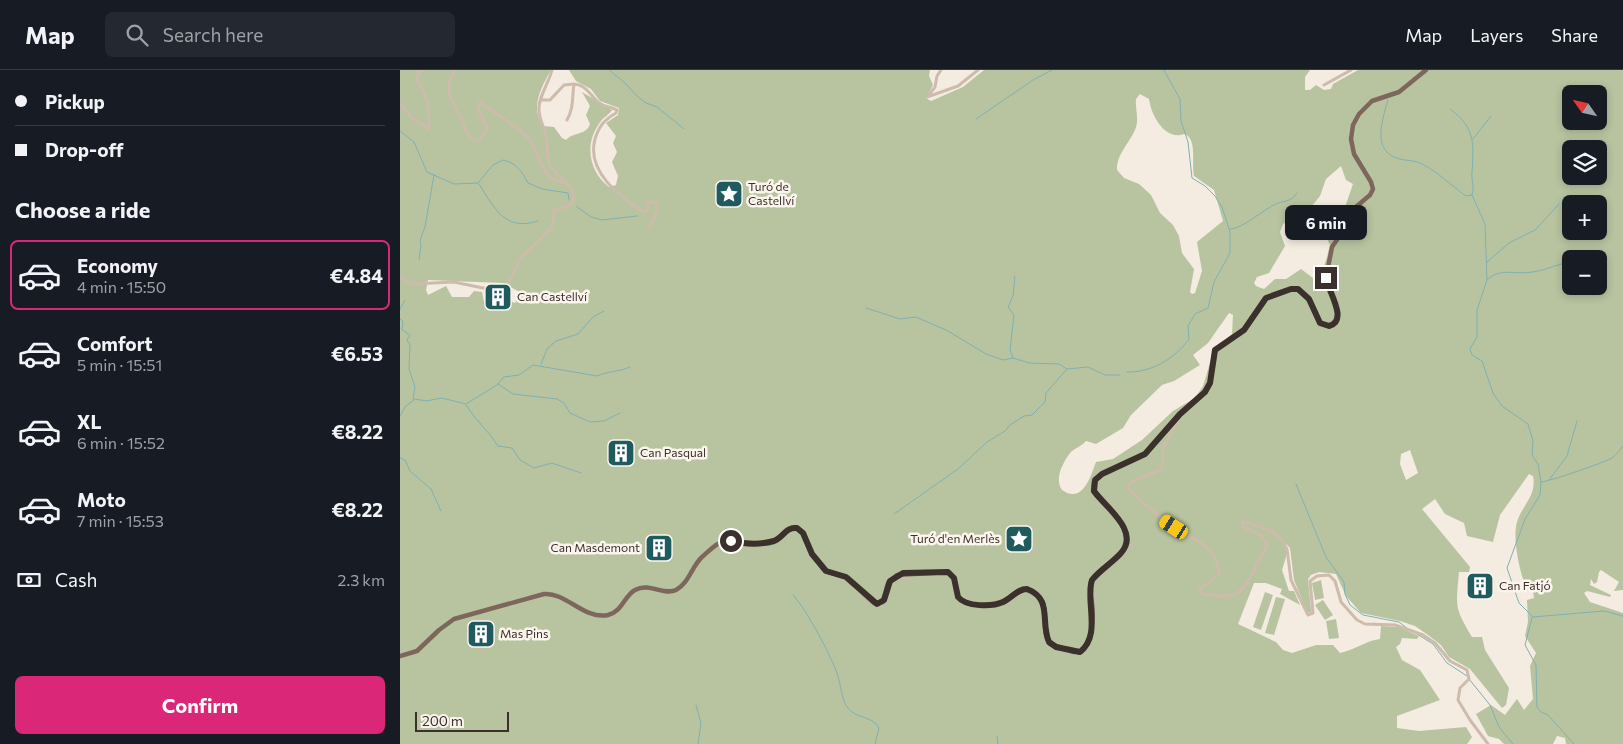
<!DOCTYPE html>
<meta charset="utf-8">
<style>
:root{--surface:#171b24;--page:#242831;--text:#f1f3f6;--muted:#9ea1a6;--line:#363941;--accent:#db2777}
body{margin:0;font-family:Commissioner,sans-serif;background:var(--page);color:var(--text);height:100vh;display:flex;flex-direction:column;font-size:19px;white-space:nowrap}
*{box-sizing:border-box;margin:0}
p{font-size:16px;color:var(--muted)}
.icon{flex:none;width:28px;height:28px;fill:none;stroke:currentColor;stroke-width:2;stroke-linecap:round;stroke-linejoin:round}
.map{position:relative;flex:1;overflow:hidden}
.side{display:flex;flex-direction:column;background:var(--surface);width:400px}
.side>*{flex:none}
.top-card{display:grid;align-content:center;height:110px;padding:0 15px;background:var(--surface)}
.needle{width:32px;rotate:304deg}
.buttons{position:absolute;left:1162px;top:15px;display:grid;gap:10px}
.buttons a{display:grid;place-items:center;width:45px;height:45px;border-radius:8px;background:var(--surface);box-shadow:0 2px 8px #0003;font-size:25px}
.scale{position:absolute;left:15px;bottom:12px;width:94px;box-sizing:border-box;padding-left:5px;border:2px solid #3b302b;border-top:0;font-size:14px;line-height:18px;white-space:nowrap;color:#3b302b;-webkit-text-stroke:4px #fbf5ee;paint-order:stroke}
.end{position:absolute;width:22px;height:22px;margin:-11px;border:6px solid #3b302b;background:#fff;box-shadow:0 0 0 2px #fff}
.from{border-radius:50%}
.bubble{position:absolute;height:35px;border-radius:8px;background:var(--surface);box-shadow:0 2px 8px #0003;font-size:16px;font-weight:700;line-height:35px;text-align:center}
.car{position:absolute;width:15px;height:30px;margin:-15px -8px;border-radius:6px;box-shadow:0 0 4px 1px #0007;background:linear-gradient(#f5c518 24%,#345 0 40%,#f5c518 0 76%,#345 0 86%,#f5c518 0)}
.top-card b{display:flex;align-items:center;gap:18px;height:48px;font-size:19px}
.top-card b+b{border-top:1px solid var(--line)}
.top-card i{width:12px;height:12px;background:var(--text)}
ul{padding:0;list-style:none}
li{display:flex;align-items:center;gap:15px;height:70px;margin:0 10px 8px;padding:0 5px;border:2px solid transparent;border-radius:8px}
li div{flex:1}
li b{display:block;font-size:19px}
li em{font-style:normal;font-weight:700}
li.selected{border-color:var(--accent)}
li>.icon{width:45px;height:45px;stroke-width:1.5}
h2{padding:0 15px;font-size:22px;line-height:60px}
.pay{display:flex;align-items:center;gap:12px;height:55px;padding:0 15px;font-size:19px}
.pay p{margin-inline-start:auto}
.cta{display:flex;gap:10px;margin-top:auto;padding:10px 15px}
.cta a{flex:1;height:58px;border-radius:8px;background:var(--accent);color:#fff;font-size:20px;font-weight:700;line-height:58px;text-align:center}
header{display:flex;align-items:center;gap:30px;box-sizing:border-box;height:70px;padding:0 25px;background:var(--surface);border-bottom:1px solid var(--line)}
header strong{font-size:24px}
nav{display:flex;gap:28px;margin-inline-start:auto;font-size:18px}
.search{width:350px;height:45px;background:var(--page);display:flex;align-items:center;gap:12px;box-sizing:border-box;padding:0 18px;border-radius:8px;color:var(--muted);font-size:19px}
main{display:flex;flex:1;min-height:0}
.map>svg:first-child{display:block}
.green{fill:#b8c4a0;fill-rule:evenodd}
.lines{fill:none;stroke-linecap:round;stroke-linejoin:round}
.stream{stroke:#7fb0b2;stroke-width:1}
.minor{stroke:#cdbbac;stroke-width:3}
.major{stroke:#7d675c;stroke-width:4.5}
.route{stroke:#3b302b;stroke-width:6}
.labels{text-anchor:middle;stroke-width:5;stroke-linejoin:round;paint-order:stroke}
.poi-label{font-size:12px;fill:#3b302b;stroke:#fbf5ee;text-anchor:start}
</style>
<header>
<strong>Map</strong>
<div class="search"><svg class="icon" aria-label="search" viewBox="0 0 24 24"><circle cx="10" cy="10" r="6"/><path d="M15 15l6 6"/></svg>Search here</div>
<nav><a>Map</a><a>Layers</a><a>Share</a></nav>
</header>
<main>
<section class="side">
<div class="top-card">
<b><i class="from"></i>Pickup</b>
<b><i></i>Drop-off</b>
</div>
<h2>Choose a ride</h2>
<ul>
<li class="selected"><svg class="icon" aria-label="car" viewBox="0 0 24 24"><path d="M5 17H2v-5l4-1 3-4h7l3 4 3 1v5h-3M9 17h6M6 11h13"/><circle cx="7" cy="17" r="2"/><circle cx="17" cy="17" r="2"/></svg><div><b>Economy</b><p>4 min · 15:50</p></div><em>€4.84</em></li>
<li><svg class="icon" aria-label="car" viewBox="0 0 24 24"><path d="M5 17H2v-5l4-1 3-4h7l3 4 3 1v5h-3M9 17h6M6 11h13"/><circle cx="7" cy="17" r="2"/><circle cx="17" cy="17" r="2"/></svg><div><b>Comfort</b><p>5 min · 15:51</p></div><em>€6.53</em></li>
<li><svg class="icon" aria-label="car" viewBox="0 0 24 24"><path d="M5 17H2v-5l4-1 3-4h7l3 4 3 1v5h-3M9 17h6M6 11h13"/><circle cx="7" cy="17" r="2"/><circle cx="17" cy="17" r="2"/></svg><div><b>XL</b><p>6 min · 15:52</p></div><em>€8.22</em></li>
<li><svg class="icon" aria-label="car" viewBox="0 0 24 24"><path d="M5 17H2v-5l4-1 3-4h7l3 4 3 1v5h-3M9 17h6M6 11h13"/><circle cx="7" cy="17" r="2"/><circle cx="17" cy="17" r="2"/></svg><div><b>Moto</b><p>7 min · 15:53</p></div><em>€8.22</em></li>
</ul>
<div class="pay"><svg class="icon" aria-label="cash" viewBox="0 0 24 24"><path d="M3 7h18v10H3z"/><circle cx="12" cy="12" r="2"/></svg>Cash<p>2.3 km</p></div>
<div class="cta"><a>Confirm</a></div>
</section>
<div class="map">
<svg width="1223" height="674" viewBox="0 0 1223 674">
<rect width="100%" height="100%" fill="#f4ebe1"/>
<!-- green -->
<path class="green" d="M0 0H151C141 18 130 37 143 56L154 57 162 68 166 70C174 61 186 66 190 54L186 45 190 36 182 22 212 40C209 45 204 47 201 51 184 72 188 101 209 117L216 115 218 106 212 92 217 82 213 73 216 66 206 53 218 45 219 38 200 31 191 19 176 11 169 0H530L529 6 533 15 526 28 531 31 563 17 584 0H910L905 7V20H910L916 15 924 20 931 19 933 14 958 0H1223V520L1214 521 1219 512 1201 500 1199 502 1197 512 1194 514 1191 509 1190 515 1211 525 1210 527 1187 521 1184 523 1190 532 1223 543V674H1166L1165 668 1157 666 1153 674H1104L1099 669 1088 666 1076 644 1091 635 1105 645 1117 629 1124 640 1133 629 1130 596 1136 583 1125 566 1128 552 1127 530 1134 528 1133 522 1127 520C1120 504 1112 469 1117 452 1122 435 1137 426 1133 406L1129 404 1100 445 1093 472 1067 466 1064 453 1045 444 1035 429 1022 439 1070 497 1069 502H1059C1056 537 1054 537 1072 567H1082L1085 580 1109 618 1106 635 1102 638 1070 599 1049 587 1041 575 1028 565 1015 556 1000 551 961 543 946 526 936 504 919 502 911 505 908 509 911 540V543L907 542 894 510 890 478 886 474V487L882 500 889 521H894L900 535 880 524 882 519 866 513H854L838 554 876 572 883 580 892 583 916 575H933L940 583C955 580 965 571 980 569L981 556 998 557 1019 566 1017 569 1002 568 1000 574 996 577 1002 590 1020 600 1040 630 997 646V658L1019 661 1066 657 1072 667 1067 674H0ZM740 24 749 29C751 45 765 71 784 64 798 68 791 94 794 106L814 120 823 151 797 172 802 201 795 223 792 224 790 222 794 199 782 183 779 166 773 155 760 143 751 125 739 114 724 108 717 100C716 84 731 72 736 57 739 48 735 39 736 29ZM1171 24H1199V51H1171ZM1171 79H1199V106H1171ZM941 96 946 110 953 114 943 143 927 161V169L930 175C927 186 925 202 913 208L901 199 886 209H875L864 219 856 216 854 213 857 207 869 203 885 176 880 162 883 154 911 137 920 126 926 109ZM1171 134H1199V161H1171ZM1171 189H1199V216H1171ZM28 210 102 213 122 223 115 233 109 231 95 238 84 232 82 222 74 221 69 227H52L46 216 28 225 26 220ZM829 243 833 245 832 264 814 280 803 316 795 328 773 341 742 370 713 389 696 392C691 405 683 435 662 420 654 408 663 393 670 383 673 379 682 376 686 371L696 374 723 358 731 345 762 315 774 311 800 295 793 285 808 273ZM1010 380 1018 403 1006 410 1000 394 1001 384Z
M921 510 924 528 915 530 912 513Z
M865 522 873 525 861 560 853 557Z
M876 527 885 529 874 565 865 563Z
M923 530 933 545 925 550 915 535Z
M936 549 939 568 929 569 926 551Z"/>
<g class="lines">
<!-- stream -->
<path class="stream" d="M209 0 225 13 237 26 246 33 257 37 284 59
M988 30C982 51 971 82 1000 89 1007 91 1015 90 1022 94 1038 102 1052 116 1066 126L1072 125 1085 154 1087 210 1077 240V267L1070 279 1072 285 1082 291 1093 323 1102 336 1128 354 1133 371 1132 385 1138 394 1141 412 1140 425 1125 449 1107 498 1119 533 1133 547
M1050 39C1075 57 1074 73 1072 102 1071 112 1075 114 1072 125
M576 49 633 10 652 0
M0 61 14 72 27 102 54 114 78 113
M1073 69 1091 46
M78 113 93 95 103 90C117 93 122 102 128 113L142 119 168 123 169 130
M79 114C94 137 104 162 138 151
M176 136 191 147 202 150 237 146
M830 159C842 159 863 140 874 135 883 130 891 133 897 123
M19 190 21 175 20 170 25 157 34 105
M1087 192 1109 173 1135 160 1159 134
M1087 210C1100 197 1115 205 1132 202 1144 201 1154 195 1167 193
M466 238 500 249 516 247 523 250 548 261 586 284 603 290 613 288 629 293 659 294 667 299 688 297 705 305H720
M0 239 5 230
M0 249 3 251 2 260 10 265 7 270 10 274 9 299 15 317 13 330
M613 288 610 280 614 245 608 237 613 226 615 206
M141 294 147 279 156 271 178 264 193 247 204 241
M727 302C751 303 776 288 789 269L788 256 795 244 808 238 814 212 830 183V162L822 137 815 126 805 116 792 108 788 72 781 51 780 29 764 0
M98 314 113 324 157 329 164 333 170 343 190 352 204 351 220 343
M66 335C75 350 89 361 98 376L112 378 120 390 134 398 152 393 181 403
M0 346 5 337 15 329 26 331 42 328 66 334 97 315 104 307 119 305 133 295 197 306C208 301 219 302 230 297
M0 388 5 390 10 401 31 419 41 441
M1149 410 1167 386 1177 351
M1141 412C1151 411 1203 393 1212 388 1216 385 1220 380 1223 376
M896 414 926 487 944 512 945 524 950 535 963 545 999 552 1008 559
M494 444 558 399 587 372 605 361 610 355 624 346 632 345 645 332 646 323 667 299
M393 525C407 540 430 584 437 603 441 614 441 628 447 637 455 649 472 645 479 658L475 674
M1133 547 1204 541 1223 546
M1132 548 1125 575 1136 595 1137 637 1141 642 1148 645 1174 674
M1017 564 1033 574 1047 593 1067 606
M1069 609 1090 635 1099 657 1113 674
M296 635 301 653 298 674
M597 666 598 674"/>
<!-- minor -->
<path class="minor" d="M55 0 49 12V24L70 68 79 71 87 59 78 39 80 32C93 43 120 57 130 70 142 85 140 112 165 112
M174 14C188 15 191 28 201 34 206 37 212 37 217 40L216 43C204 50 199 56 195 69 186 102 220 126 243 142L247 141 248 131 256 133 257 141 249 158
M924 15 951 0
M527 27 558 16 578 0
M527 27 535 17 537 6 541 0
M141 30H150L164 15 174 14C172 26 174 38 167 50
M0 34 13 49 29 59 28 31 17 9 19 2 24 0
M0 207 12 214 54 212 83 218H103L112 207 119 190 152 158 154 141 172 134C180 115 154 108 149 93 146 86 148 78 147 70 146 60 139 50 139 40 138 27 149 13 152 0
M777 349V353L763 378 762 399 732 412 727 418 762 449 804 475 814 486 820 502 812 511 799 519 802 524C837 529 842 526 856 495 860 488 865 482 867 474L860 465 843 457V451L870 460 881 469 887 479 891 510 908 545 913 543 910 511 917 506 929 505 935 511 941 532 957 550 965 554 995 555 1023 565 1035 573 1050 591 1067 600 1069 609 1060 618 1058 630 1070 650 1088 674"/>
<!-- major -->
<path class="major" d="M0 586 17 581 39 560 54 549 144 524C166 522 184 550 208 545 223 541 224 526 235 520 249 512 264 526 276 520 289 513 292 496 302 487 308 482 316 473 324 471 331 469 338 474 346 474 354 475 364 473 373 471 382 469 385 459 395 457L403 463 412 484 426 501 446 507 474 533 483 532 488 513 497 505 548 502 554 508 558 527C566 537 591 537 603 532 612 528 617 519 627 519 657 530 637 555 650 574L674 582 682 581C692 569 694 548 692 533 691 526 688 517 692 510 700 495 729 488 726 467 723 446 704 436 693 421L694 412 702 404 745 384 780 345 805 322 810 313 815 280 844 260 866 228 891 219H898L909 229 920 253 929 256 936 252 938 242 926 208 932 177 947 155 957 136 970 125 973 119 971 112 954 84 951 69 953 55 959 44 972 31 999 22 1026 0"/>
</g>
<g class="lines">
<!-- route -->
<path class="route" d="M331 471C345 474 360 475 374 471 384 467 385 457 397 458L403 463 412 484 426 501 446 507 477 534 484 530 490 511 503 503 548 502 554 508 558 527C566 537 592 537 603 532 612 528 617 519 627 519 653 529 640 552 649 572L656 577 680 582C702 565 685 531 692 510 700 500 712 493 721 483 741 461 704 436 694 421L695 410 702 404 745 384 780 344 805 322 810 313 815 280 844 260 866 228 891 219H898L909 229 920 253 929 256C949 251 928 221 926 208"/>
</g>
<!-- icons -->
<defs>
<symbol id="sight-square" viewBox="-11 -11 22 22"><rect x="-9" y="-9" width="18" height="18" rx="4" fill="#1f5a5e" stroke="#fbf5ee"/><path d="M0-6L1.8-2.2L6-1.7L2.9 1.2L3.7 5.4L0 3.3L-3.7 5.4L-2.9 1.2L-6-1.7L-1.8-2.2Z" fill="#fff"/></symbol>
<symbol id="building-square" viewBox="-11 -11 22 22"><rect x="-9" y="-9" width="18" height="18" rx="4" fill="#1f5a5e" stroke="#fbf5ee"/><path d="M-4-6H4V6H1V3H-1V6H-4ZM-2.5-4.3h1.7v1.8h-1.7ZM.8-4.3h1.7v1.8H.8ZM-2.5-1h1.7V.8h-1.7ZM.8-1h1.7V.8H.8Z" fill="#fff"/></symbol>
</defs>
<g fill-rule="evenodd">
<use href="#sight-square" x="313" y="108" width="32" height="32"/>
<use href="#building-square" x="82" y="211" width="32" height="32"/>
<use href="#building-square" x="205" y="367" width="32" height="32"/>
<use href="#sight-square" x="603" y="453" width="32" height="32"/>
<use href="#building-square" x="243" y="462" width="32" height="32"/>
<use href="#building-square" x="1064" y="500" width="32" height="32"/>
<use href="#building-square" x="65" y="548" width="32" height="32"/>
</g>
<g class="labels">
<!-- poi labels -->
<g class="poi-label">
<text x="348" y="121">Turó de<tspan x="348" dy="14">Castellví</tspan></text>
<text x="117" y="231">Can Castellví</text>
<text x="240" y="387">Can Pasqual</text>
<text x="600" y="473" text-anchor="end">Turó d'en Merlès</text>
<text x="240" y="482" text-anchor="end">Can Masdemont</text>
<text x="1099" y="520">Can Fatjó</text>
<text x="100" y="568">Mas Pins</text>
</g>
</g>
</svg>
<div class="buttons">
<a><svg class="needle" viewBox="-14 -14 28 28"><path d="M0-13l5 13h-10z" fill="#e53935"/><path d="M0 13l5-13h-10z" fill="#9ea1a6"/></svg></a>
<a><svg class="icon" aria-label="layers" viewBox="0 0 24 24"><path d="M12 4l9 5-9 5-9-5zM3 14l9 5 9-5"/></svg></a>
<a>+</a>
<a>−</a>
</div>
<div class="scale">200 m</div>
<i class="end from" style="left:331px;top:471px"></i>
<i class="end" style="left:926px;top:208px"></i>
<div class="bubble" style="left:885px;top:135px;width:82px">6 min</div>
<i class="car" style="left:774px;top:457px;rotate:303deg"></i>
</div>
</main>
